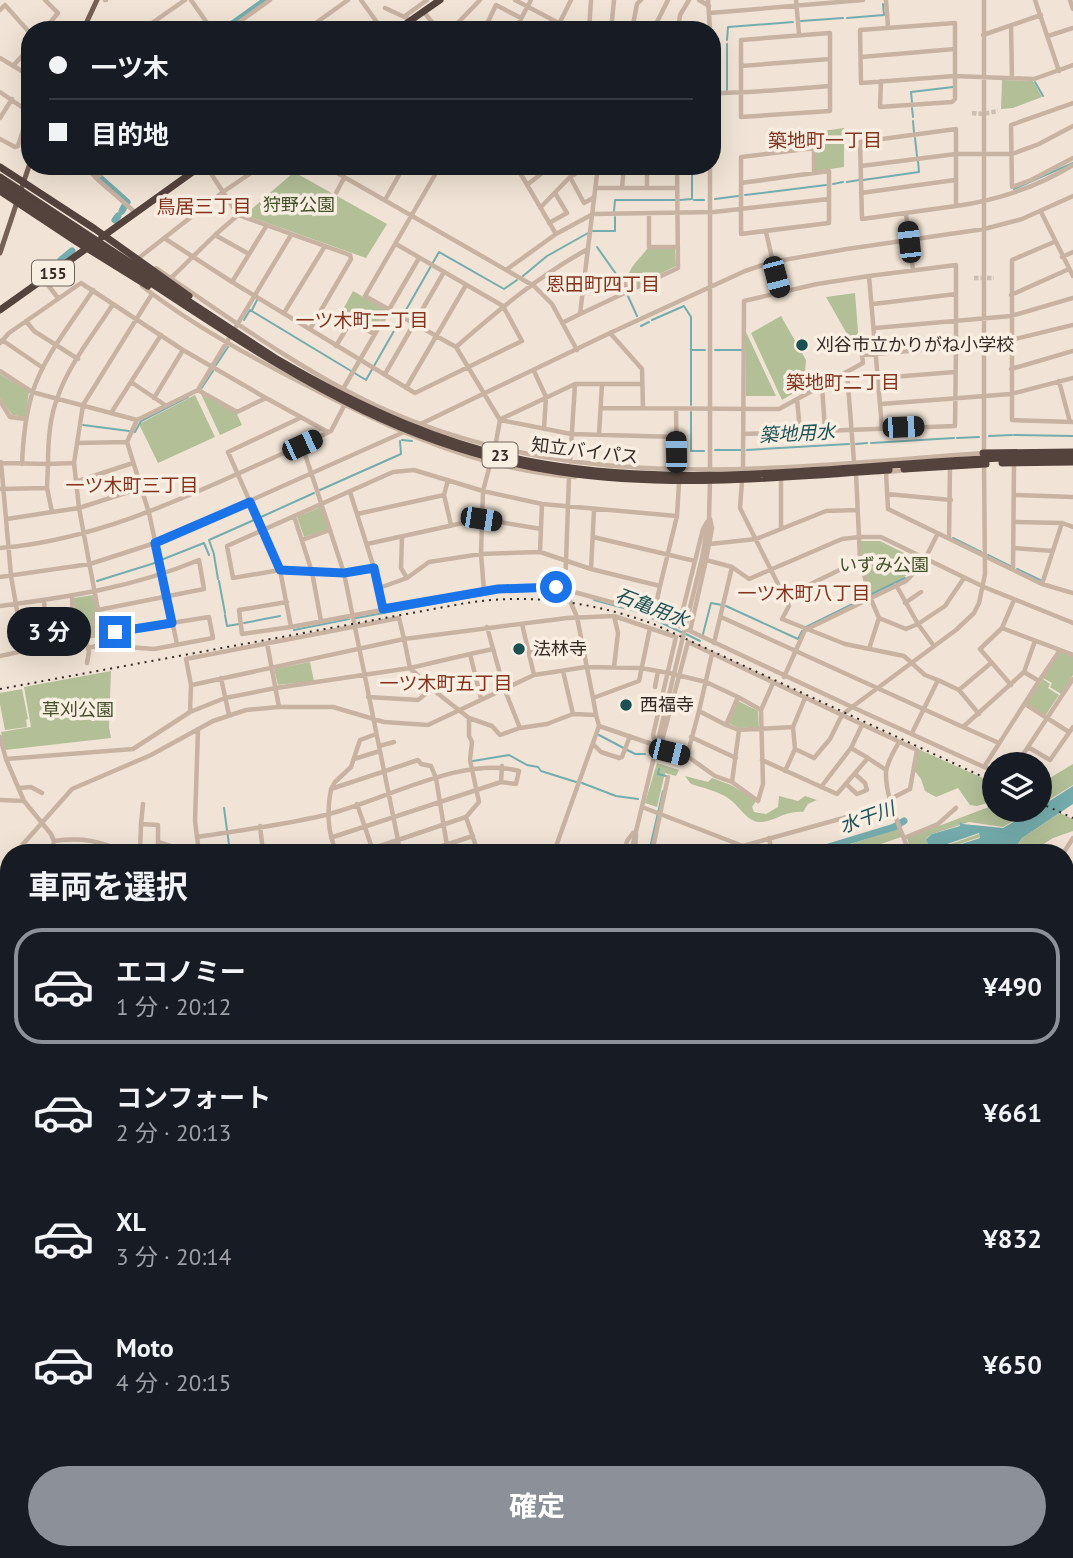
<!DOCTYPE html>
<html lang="ja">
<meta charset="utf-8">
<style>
:root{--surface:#171b24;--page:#20242c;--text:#f1f3f6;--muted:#9ea1a6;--line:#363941;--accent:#8c9099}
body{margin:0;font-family:"PT Sans","Noto Sans JP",sans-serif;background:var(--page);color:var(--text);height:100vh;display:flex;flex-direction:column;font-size:26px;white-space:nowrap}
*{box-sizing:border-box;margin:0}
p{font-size:23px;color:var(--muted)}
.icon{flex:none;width:38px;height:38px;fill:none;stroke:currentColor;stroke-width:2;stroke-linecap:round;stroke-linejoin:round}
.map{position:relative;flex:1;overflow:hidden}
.side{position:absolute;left:0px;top:844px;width:1074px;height:716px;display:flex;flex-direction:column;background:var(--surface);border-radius:28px 28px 0 0;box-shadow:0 7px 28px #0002}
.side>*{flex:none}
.guide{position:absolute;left:21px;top:21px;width:700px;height:154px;border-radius:28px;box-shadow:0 7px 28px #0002;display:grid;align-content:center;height:154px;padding:0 28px;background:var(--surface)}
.buttons{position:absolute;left:982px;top:752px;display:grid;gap:14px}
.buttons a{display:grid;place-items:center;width:70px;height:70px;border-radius:50%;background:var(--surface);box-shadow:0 7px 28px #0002;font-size:35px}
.end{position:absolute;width:32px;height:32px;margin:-16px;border:9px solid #1a73e8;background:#fff;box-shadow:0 0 0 4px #fff}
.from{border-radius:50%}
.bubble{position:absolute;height:49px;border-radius:24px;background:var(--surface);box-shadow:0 7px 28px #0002;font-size:23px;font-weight:700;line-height:49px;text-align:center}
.car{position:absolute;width:21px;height:42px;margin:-21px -10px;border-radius:9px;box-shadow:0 0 5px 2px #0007;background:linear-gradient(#222 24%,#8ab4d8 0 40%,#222 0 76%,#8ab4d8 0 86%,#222 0)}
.guide b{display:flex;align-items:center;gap:24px;height:66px;font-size:26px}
.guide b+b{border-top:2px solid var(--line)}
.guide i{width:18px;height:18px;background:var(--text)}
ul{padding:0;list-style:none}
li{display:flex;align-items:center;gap:21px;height:116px;margin:0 14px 10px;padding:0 14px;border:4px solid transparent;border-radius:28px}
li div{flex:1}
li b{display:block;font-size:26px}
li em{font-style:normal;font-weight:700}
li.current{border-color:var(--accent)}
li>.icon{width:63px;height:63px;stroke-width:1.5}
h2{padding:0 28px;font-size:32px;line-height:84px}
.action{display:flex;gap:14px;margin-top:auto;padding:14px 28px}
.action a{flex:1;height:80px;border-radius:42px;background:var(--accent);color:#fff;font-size:28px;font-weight:700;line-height:80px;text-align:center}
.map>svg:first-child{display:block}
.green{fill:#b2bf97}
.water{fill:#75acad}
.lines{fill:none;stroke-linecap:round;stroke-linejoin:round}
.stream{stroke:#75acad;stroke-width:2}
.river{stroke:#75acad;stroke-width:7}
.minor-tunnel{stroke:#cbbfb3;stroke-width:4.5;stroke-dasharray:4.5 2;stroke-linecap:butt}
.minor{stroke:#c8b3a3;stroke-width:4.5}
.major{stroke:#756056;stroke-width:5}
.highway{stroke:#54433c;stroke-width:7}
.rail{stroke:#332925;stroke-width:2;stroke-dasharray:2 5;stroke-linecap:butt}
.route{stroke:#1a73e8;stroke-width:9}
.poi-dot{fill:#1b5154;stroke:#f9eee2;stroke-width:2.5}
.labels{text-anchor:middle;stroke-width:7;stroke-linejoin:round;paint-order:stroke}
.shield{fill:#f9eee2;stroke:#6e645e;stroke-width:2}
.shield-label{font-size:16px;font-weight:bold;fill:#332925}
.park-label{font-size:18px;fill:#435129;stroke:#f9eee2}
.poi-label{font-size:18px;fill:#332925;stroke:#f9eee2;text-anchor:start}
.street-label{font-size:18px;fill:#332925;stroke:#f9eee2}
.neighbourhood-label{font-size:19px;fill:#82341e;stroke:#f9eee2}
.water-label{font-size:19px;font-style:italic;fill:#1b5154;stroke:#f9eee2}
</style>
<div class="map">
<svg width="1073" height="1558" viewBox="0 0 1073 1558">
<rect width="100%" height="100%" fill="#f1e4d6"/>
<!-- green -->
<path class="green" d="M1002 80 1033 81 1042 97 1013 108 1001 109Z
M844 128V167L816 171 815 132Z
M294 172 387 224 366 258 245 215Z
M647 249H675L676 266 629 289C622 273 638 261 647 249Z
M353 291 386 310 373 332 341 313Z
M855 293 860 357 826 297Z
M781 316 806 360 805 373 793 379 799 390 782 400 751 333Z
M746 332 776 396H746Z
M0 374 29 392 25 417 12 415 0 398Z
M201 394 237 414 242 425 220 435Z
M195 395 215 437 158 463 139 424Z
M321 507 328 529 304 537 297 517Z
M860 541H880L920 561C909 579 889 585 871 594L861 561Z
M93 595 97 610 95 635 76 639 74 598Z
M1060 652 1073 657V675L1061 694 1050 687 1052 683 1043 678Z
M310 662 314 681 278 685 274 669Z
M111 671 109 727 111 738 5 750 1 732 31 727 24 687Z
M1043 679 1050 684 1048 688 1059 695 1045 716 1026 704Z
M22 689 28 719 26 720 27 727 5 730 0 704V693Z
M738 701 758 711 759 727 739 728 728 723Z
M918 749 994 783V801L977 806 970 805 958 788 936 797 925 791 921 779 914 770Z
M657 763 679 770 676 776 665 773 657 807 645 803Z
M1073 764V785L1046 802 1040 799V784Z
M685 776 708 782 712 778 731 785 754 799 756 801 752 807 754 812 766 814 778 807 779 796 798 801 805 796 817 800 808 804 803 812C785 810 773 823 759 822 746 821 739 805 728 798 717 791 704 788 691 784Z
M994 805V810H1033L1003 827 969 822 963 824 959 821 960 825 932 834 926 838 930 851 979 834 980 837 936 852H911L907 838Z
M1060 813 1073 819V831L1053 838 1031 852H1013L1022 838Z
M899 828 901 837 858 852H827Z"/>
<!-- water -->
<path class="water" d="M1073 786V804L1022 838 1012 852H1003L998 849 986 852H937L980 838 979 833 930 850 926 839 932 834 960 826 959 821 963 824 1003 828 1034 810H1040V807Z"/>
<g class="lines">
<!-- stream -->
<path class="stream" d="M847 18 884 15 883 4
M801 21 843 18
M727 40 728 27 793 22
M1035 82 1043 96
M727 90V44
M912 102 911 92 953 87
M912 108 913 117
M913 121 914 132
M915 138 917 156
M863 180 919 172 918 161
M847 182 859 180
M833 184 843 182
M1014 189 1073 163
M745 195 826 185
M715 199 738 196
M680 200 692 199V166
M694 200H704
M614 211 615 200H676
M593 231H615V217
M597 247 621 281
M523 276 547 256 588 233
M627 294 637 316
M252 310 257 300
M244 320 250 310 366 380 439 252 504 289 517 280
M652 320 684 306 691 317V405
M641 326 649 322
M692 350H705
M715 350H742
M216 365 228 347
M201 389 213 371
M691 412V451H704
M83 425 129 431
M135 432 141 421 188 397
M1014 435 1073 436
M989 436 1012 435
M957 438 979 437
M402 440 412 441
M871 443 954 438
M856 444 867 443
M715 450H742
M747 450 849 444
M320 490 401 454 400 441
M261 517 314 493
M953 538 981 552
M214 554 209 540 254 520
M214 555 218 579
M988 555 1010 566
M161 560 204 543 209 555
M1017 569 1040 580
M97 581 158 562
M219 581 225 613
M872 594 905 578
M594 600 639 612 681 632
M726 606 798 639 802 631
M225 615 227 626 239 624
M356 618 510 590
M244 623 280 616
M806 627 867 597
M294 630 349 619
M686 634 700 641
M703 634 711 603 722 605
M599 735 635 754H645
M473 761 509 755 527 765 538 767 541 771 576 782
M659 769 658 774 666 776
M582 783 616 796 638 799
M224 808 230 852
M649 852 663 791"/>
<!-- river -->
<path class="river" d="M224 30 266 0
M99 177 127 202
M122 211 124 207
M115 220 118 216
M61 260 72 251
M812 852 894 827 904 821"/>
<!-- minor-tunnel -->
<path class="minor-tunnel" d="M972 113 983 114 998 111
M974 278H994"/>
<!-- minor -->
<path class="minor" d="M105 0H106
M191 0 212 30
M361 0 376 21 377 30
M515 0 572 30
M699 0 709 6
M708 0 710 30
M796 0 799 34
M886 0 888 27
M1035 0 1059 71
M1070 0 1073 9
M385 8 411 20
M0 10 5 5 30 33
M424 12 438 30
M710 13 863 0
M405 16 427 0
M1011 26 1012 78
M44 30 58 13 45 0
M142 30 185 0
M228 30 270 0
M306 30 348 0
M451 30 480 0
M484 30 496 5 521 18
M515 30 531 0
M556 30 571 0
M589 30 591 0
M611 30 614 0
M632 30 637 4 641 0
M653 30 668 0
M678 30 680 15 689 0
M983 35 1041 15
M1048 36 1073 28
M861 57 955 49
M0 58 30 76
M13 66 30 47
M741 66 830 59
M881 81 880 107 952 102 955 99V23L860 30 861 83 955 76 1034 79 1073 65
M0 92 29 112 18 146 15 147 0 139
M712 93C751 93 791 89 830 86V111L741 117V40L830 33V86
M1073 103 1011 125 1012 187 1031 180 1073 158
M0 118 12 99
M956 129V206L862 219 860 142Z
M85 166 96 178 113 166
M325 166 534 286 552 304 577 350
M387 166 400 173
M440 166 365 296 456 347
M516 166 556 234
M647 166V188
M861 166 956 154H1012L1039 144 1073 126
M290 167 291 166
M570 177 584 203 593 198
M96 178 136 213
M741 183 829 171V223L741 234V157L814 148V172
M527 185 551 166
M595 188H677
M622 188 624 166
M336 193 344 178
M861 193 955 180
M385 200 404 166
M956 206C998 200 1037 187 1073 165
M540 208 570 177 587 166
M1041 212 1073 276
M649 214V247H678
M906 214 913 270
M238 215 350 255 351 259 310 329
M549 223 567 213 555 193
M267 225 232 282 415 393 522 341 503 306 396 244
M766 232 780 292
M164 238 232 282
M1054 242 1012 260V420L1073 422
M249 254 215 235 238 215 223 192 261 166
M140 257 223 192 206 166
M1062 257 1073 252
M156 268C225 315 300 370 375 405 572 497 774 468 983 453
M506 270 556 234 593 214 714 212 829 199
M869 276 956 265V294L873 304
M171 278 215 235
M44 280 58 298
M585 280 625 284 628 291
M142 286C183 318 231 346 277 370 371 419 466 469 575 477
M1011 295 1069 269
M113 304C94 334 68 365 57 399 49 419 48 442 48 464L74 463 79 508 141 488
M284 313 325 246
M580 314 678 268 677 166
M26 321 34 331 78 359
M562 323 580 314 598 166
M875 328 1011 316 1073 298
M610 333 642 369 643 408
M2 340 43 368
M1011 340 1073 325
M0 343 9 333 81 283 183 350 266 398
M336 346 351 321 374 334
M1011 369 1073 351
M0 371 32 392 137 420
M534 371 546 397 544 429
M847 372 854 462
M385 374 444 272
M879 378 955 372
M1059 381 1070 422
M131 382 165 405
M822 386 825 430
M406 388 466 285
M343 389 419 258
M198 390 237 412 266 398 328 432
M154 398 183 350
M797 399 800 431
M0 401 10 417 25 419
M881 404 1011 394 1073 378
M344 406 331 431 302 445 344 573 398 840 466 817 479 802 470 760 472 742 469 736V718L492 726 500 735 520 728 547 724 573 714 596 715 593 698 639 681 650 628
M601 408 779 409 863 363 862 355 956 347V294
M676 409 677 470
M111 413 161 335
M300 418 228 452 280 570 291 627 484 591 512 588 556 587 654 614 852 707 956 630 974 613 979 603 985 574 984 463
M501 419 575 384H642
M500 420 571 434 676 437
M599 434 602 384
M743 434 955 426 956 347
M77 443 127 442
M495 447 500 420 456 347C497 311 540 275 588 249
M984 454V0
M1 462 11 576 24 651
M570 462 575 384
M2 463 48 464 47 488 52 512 79 508 98 610 94 623 96 635
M74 463 83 405 152 294
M22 464C23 440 25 417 32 394 43 357 72 323 93 290
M743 469 744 301 817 284 869 276 882 428
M710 472V166
M886 472 888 509 1042 584 1073 593
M887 472 907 470
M856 474 859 537H881L984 587 1073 623
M569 477 565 589 577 617 593 698
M448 480 444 495 451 525
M781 480V528
M742 481 740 508 789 606 782 619 845 644 904 656 925 675 938 680
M75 482 133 463
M0 489 47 488
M350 492 374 568 383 609
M887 494 951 500
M1014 495 1073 497
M357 514 444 495
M294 516 312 572 321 621
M7 519 52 512
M1014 522 1062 523 1073 527
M402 537 401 568 407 578
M593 537 695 561
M949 538 950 467
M302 540 330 530
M367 544 481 519 541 529
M710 544 756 539 826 511 857 510
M0 548C108 539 204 488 302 445
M1014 548 1053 551
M540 552 542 504
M706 560 712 528 710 519
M374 568 344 573 280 570 233 578 227 546 393 472 414 470 483 491 491 461
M591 569 594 510
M1013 569 1014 464
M0 577 90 564 155 543 404 432 610 333 745 271 772 262 847 249 984 229 1022 219 1073 196
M1042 584 1062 523
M379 588 407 578 429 562 481 554 540 552 591 569 660 586 677 516 679 483
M484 591 481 554 483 491 542 504 677 516
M72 597 74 641
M784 597 860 560 870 597 879 618 869 649
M44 600 47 647
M287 602 239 610 242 634 291 627
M905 603 921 592
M0 606C69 597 134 587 199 560L204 589 98 610
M654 614 660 586
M721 617 963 727 1024 672 1039 681 1060 650
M879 618 906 629 918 624 896 585
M522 624 534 675
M679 625 703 529 707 522
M487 627 504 688 520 728
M1002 628 1073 655
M690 631 706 560 732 567 749 579 842 539 859 537 860 560
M85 638 89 652 87 663
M267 643 279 707
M714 643 732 567
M177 644 149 513 127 442 137 420 198 390 291 235
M934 646 918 624 945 606 964 578
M529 653 582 643
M712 654 699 711 726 725
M0 656 96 635 209 617 213 638 154 649 100 645 88 648
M614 667 618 633 614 616
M563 671 573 714
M1024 672 1035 641
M784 677 805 630 906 581 922 565 938 533
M221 678 229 715
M192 685 404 639 410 668 432 689 469 718
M1011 685 980 649 1002 628 1014 600
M655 687 658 671
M959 690 991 663
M368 697 418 700 432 689
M738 697 761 710
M481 699 470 654 493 649
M1025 704 1069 732
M190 712 191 685 186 659 399 618 404 639 567 618 614 616 676 637 653 735 656 744
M862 725 851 748 868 758
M599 726 687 756 715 776 732 782
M793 727 805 698
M963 727 999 743
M912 733 938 680 959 690 979 714
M376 734 360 740 351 767 335 782 331 789 418 760 421 764 431 766 436 778 448 852
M0 737 6 759 133 749 190 712 225 698 276 688 410 668 470 654
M691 737 736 758
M899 742C894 751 887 762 886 772 885 798 901 829 909 852
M593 744 601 752 619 758 622 757 630 736
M656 745 660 744 663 737 688 642 842 715 852 707 984 767
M379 746 394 742
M1028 747 1050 760 1073 727
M687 756 699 711
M6 759 24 801 51 834 54 841 52 852
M354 759 380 751
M762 760 837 794 868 758 886 770
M1016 765 1073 679
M785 771 795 749
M994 771 984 767 1039 681
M846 784 857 794 867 790 865 783 855 774
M821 787 851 748
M19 788 31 787 42 793
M331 789C327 809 327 834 337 852
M0 800 24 801
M357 804 372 848
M642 807 743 846 865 812 910 789 917 750 842 715 830 739 814 758 795 749 793 727 739 730
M466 817 478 852
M141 824 143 804
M260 826 263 852
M197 837 195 821 198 729
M333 837 501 782 502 766
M769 838 772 852
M904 838 938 824 956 808
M54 841C84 837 98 841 126 852
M158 842 174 847V852
M53 849 64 852
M16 852 72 789 151 755 213 721 246 710 279 707H333L384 722 428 725 534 675 586 667 641 668 669 673 706 682 738 697 726 725 739 730 732 782 758 801 763 784 761 710 773 683
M140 852 141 824 158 825V852
M199 852 197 837C241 830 286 825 329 814 385 800 463 755 519 771L516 784 501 782
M361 852 398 840 400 852
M424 852 473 836
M554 852 599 726 596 715
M624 852 627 841 633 833
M631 852 702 558 709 519 710 481
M635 852 636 834
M652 852 668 777
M1064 852 1073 838
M0 871 9 861
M0 872 9 873
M1066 896 1073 899
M0 908 4 914 0 918
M0 930 3 937 9 934
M0 952 6 948 3 937
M1066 980 1073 964
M1066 991 1073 994
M0 996 9 1002
M1066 1038H1073
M0 1077 7 1070
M1066 1088 1073 1085
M1066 1160 1073 1164
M1066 1202H1073
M0 1234 9 1255
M1066 1243H1073
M1066 1271H1073
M1066 1293 1073 1286
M1066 1326 1073 1334
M1066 1362 1073 1356
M1066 1403 1073 1411
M1066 1429 1073 1422
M0 1431 9 1423
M0 1443 9 1451
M0 1467 9 1460
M0 1480 2 1485 9 1483
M1066 1483 1073 1477
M1066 1508 1073 1517
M0 1524H9
M50 1550 57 1558
M98 1550 104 1558
M400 1550 401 1558
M582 1550 589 1558
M76 1558 95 1550
M295 1558V1550"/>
<!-- major -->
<path class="major" d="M83 30 97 0
M0 253 30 163
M499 1550 506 1558
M463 1558 465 1550"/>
<!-- highway -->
<path class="highway" d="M397 30 440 0
M0 167 95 229 189 296
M0 177 275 358C359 407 447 448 544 464 720 494 897 455 1073 457
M0 184C62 224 124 265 186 306 308 386 414 450 561 472 669 488 780 478 889 470
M0 191 77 242 148 286
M102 237 201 166
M0 310 90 246
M983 453 1073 452
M1002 463 1073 462
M904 469 986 464
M0 1125 9 1124
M1066 1130H1073
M0 1131 9 1130
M1066 1135H1073"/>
<!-- rail -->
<path class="rail" d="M0 689 466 603C532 593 594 602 656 625L994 782
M1040 803 1073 818"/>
</g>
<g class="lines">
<!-- route -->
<path class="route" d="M115 632 172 623 155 543 250 502 280 570 344 573 374 568 383 609 498 589 556 587"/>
</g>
<!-- markers -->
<g class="poi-dot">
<circle cx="802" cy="345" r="7"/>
<circle cx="519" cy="649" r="7"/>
<circle cx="626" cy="705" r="7"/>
</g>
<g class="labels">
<!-- shield labels -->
<g class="shield">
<rect x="32" y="260.5" width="42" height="25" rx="5"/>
<rect x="482.5" y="442.5" width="35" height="25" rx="5"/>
</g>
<g class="shield-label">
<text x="53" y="279">155</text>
<text x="500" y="461">23</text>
</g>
<!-- park labels -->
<g class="park-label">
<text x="299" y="211">狩野公園</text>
<text x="884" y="571">いずみ公園</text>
<text x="78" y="716">草刈公園</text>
</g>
<!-- poi labels -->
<g class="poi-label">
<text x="816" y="351">刈谷市立かりがね小学校</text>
<text x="533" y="655">法林寺</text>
<text x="640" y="711">西福寺</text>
</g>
<!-- street labels -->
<g class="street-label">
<text transform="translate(585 451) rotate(7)" y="6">知立バイパス</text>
</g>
<!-- neighbourhood labels -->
<g class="neighbourhood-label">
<text x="825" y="147">築地町一丁目</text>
<text x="204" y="213">鳥居三丁目</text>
<text x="603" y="291">恩田町四丁目</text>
<text x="362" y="327">一ツ木町二丁目</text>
<text x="843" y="389">築地町二丁目</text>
<text x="132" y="492">一ツ木町三丁目</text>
<text x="804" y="600">一ツ木町八丁目</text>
<text x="446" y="690">一ツ木町五丁目</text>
</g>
<!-- water labels -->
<g class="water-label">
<text transform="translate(797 433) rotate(-3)" y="7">築地用水</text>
<text transform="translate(652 607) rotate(21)" y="7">石亀用水</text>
<text transform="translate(867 817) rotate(-20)" y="7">水干川</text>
</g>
</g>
</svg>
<div class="buttons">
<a><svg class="icon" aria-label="layers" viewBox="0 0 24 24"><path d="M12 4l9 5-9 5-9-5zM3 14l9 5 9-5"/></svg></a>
</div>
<i class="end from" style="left:556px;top:587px"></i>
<i class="end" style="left:115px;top:632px"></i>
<div class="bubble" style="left:7px;top:607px;width:84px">3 分</div>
<i class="car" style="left:909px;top:242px;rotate:354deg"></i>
<i class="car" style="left:776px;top:277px;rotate:165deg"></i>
<i class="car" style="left:903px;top:427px;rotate:88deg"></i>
<i class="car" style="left:302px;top:445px;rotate:65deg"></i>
<i class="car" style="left:676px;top:452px;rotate:359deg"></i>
<i class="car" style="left:481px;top:519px;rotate:99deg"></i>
<i class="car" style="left:669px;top:752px;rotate:104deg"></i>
<div class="guide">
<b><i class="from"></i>一ツ木</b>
<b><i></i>目的地</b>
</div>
<section class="side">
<h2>車両を選択</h2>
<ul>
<li class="current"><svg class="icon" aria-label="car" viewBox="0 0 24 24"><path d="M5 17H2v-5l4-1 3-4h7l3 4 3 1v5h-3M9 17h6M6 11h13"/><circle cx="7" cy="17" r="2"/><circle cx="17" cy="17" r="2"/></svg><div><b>エコノミー</b><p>1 分 · 20:12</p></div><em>¥490</em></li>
<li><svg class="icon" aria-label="car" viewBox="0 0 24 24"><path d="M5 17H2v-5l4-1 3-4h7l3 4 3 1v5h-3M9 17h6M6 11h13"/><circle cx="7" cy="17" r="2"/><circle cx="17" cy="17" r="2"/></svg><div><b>コンフォート</b><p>2 分 · 20:13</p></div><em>¥661</em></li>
<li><svg class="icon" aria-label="car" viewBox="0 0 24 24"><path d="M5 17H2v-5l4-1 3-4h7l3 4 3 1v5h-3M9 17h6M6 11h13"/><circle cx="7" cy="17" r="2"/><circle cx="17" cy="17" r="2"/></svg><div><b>XL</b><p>3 分 · 20:14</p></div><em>¥832</em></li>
<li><svg class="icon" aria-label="car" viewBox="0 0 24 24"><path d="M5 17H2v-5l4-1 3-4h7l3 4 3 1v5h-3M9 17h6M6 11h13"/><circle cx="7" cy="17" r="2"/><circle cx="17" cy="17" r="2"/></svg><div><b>Moto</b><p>4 分 · 20:15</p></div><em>¥650</em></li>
</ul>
<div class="action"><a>確定</a></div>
</section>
</div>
